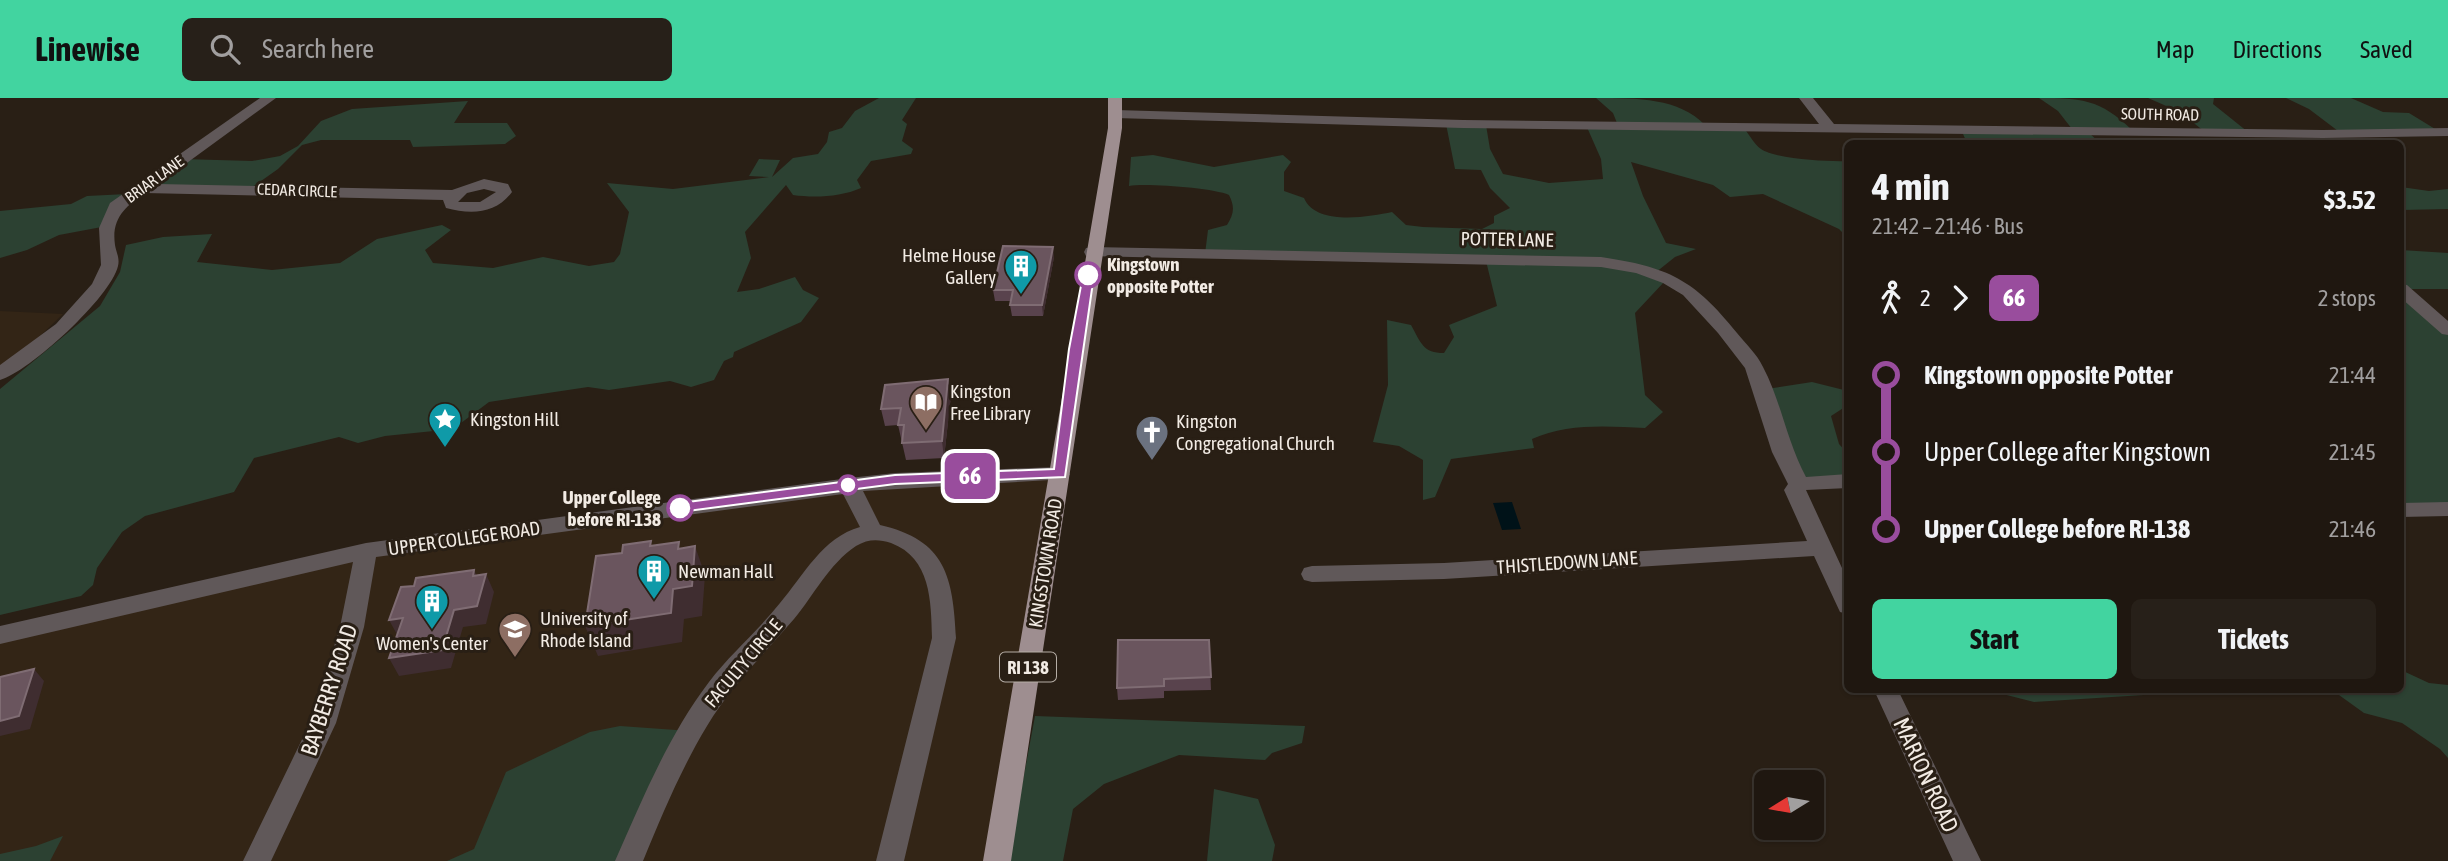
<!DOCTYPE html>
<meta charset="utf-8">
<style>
body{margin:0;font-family:"Asap Condensed",sans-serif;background:#272019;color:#f1f3f6;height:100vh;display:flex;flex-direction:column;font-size:26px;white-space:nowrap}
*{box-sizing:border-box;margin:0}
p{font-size:23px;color:#a19f9f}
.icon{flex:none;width:38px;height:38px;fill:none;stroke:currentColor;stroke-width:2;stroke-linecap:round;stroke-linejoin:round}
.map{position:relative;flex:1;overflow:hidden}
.sheet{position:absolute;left:1844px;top:42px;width:560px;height:553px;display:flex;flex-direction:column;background:#1f1710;border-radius:10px;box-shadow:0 2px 5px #0004,0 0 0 2px #3c3630}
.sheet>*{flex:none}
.badge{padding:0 14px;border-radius:10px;font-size:24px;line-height:46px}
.needle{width:46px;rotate:259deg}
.fabs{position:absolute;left:1754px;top:672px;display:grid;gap:14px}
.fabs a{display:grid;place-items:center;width:70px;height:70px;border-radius:10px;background:#1f1710;box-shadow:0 2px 5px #0004,0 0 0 2px #3c3630;font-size:35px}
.map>.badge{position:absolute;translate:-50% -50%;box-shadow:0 0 0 4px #fff}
.legs{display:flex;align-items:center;gap:10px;height:77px;padding:0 28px;font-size:23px}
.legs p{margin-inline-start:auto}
.headline{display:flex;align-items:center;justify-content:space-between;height:119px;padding:0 28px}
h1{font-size:38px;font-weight:700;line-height:52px}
.primary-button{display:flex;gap:14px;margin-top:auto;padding:14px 28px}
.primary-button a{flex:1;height:80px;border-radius:10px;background:#42d4a0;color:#111;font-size:28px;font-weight:700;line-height:80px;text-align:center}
.primary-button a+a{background:#272019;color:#f1f3f6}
ul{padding:0 28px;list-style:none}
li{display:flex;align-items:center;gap:24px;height:77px;font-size:26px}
li i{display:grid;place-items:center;width:10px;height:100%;margin:0 9px;background:currentColor}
li i::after{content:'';width:18px;height:18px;margin:-9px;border:5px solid;border-radius:50%;background:#1f1710}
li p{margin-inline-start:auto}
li:first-child i{background:linear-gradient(#0000 50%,currentColor 0)}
li:last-child i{background:linear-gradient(currentColor 50%,#0000 0)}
header{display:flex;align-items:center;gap:42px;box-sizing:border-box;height:98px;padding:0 35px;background:#42d4a0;color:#111}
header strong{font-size:33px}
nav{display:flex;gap:38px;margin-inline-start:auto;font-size:24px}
.search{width:490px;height:63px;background:#272019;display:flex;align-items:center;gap:18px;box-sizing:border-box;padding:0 24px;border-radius:10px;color:#a19f9f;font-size:26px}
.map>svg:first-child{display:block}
.built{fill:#332516}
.green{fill:#2c4132}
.water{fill:#001218}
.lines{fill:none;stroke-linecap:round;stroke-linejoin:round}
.minor{fill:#605859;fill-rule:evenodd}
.major{fill:#9e8e90;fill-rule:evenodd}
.wall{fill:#59434d}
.shaded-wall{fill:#3f2d30}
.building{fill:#6a555e;stroke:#7f6c73;stroke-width:2}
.line-1{fill:#994d9d;stroke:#fff;stroke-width:2}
.stop-1-dot{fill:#fff;stroke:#994d9d;stroke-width:3.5}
.labels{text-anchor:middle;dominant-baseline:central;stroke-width:6;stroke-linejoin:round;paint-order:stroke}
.far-street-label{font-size:16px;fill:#f2ebe4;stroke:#291f15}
.shield{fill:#291f15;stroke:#b6aea6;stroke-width:2}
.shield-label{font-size:18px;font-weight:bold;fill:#f2ebe4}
.street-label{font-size:19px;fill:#f2ebe4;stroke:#291f15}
.poi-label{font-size:19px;fill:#f2ebe4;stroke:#291f15;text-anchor:start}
.stop-label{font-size:19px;font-weight:bold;fill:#f2ebe4;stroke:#291f15;text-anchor:start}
.near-street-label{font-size:23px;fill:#f2ebe4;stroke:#291f15}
</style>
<header>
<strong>Linewise</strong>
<div class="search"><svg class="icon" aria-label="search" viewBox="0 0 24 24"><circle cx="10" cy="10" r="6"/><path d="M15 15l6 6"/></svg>Search here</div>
<nav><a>Map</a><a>Directions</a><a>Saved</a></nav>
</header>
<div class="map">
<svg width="2448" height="763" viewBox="0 0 2448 763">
<rect width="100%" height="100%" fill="#291f15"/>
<path class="built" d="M 0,213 L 63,216 L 0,276 Z
M 1060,376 L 997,763 L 0,763 L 0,537 L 282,470 L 786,395 Z"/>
<path class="green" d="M 879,0 L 916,0 L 902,22 L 907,26 L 902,43 L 913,51 L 911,56 L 871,63 L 857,82 L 861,90 C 841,99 814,100 793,97 L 786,87 L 745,134 L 751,160 L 737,194 L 759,191 L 795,179 L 803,192 L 819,200 L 801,224 L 734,254 L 733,259 L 724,263 L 714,282 L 691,289 L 670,283 L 609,292 L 588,289 L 489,304 L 453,331 L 385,338 L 358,345 L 339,339 L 254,360 L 234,394 L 145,418 L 122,434 L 97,470 L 93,487 L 81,498 L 0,517 L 0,291 L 100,208 L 120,174 L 126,147 L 163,139 L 212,136 L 197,164 L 272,172 L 340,165 L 377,141 L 442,127 L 451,132 L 425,152 L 433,165 L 493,170 L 543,159 L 589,168 L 614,164 L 620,156 L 629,114 L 607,85 L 673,91 L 769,79 L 749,78 L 759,61 L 780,62 L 772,79 L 793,60 L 818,56 L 827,44 L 829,34 L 842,30 L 855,13 Z
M 1596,0 C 1638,0 1679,0 1705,27 L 1743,29 C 1749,36 1754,46 1761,51 C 1775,61 1830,64 1848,63 L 1848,140 L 1839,131 L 1763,96 L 1730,99 L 1713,87 L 1631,64 L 1643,98 L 1666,145 L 1696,151 L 1675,159 L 1655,175 L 1665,183 L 1635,215 L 1645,297 L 1663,314 L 1645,330 C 1608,328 1566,325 1532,341 L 1534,350 L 1451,361 L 1435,399 L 1423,402 L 1423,362 L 1399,348 L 1373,344 L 1388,287 L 1387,222 L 1411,227 C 1421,245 1423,255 1444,255 L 1454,239 L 1449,227 L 1497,208 L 1486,163 L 1205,156 L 1208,132 L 1227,127 C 1234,116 1235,109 1229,97 C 1213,90 1146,85 1129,88 L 1131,59 L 1153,57 L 1214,69 L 1283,57 L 1291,64 L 1284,74 L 1284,93 L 1304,100 C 1316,128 1368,119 1392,114 L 1406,127 L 1423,129 L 1482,131 L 1494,125 L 1494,118 L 1510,110 L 1490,90 L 1481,72 L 1455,71 L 1446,26 L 1486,27 L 1490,51 L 1503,76 L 1549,85 L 1603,81 L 1601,61 L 1586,27 L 1617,25 L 1613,15 Z
M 2039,0 C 2081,0 2100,1 2132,32 L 2088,34 L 2100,45 L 1963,45 L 1966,43 L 1961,31 L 2072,31 L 2058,13 Z
M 2148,0 L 2214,0 L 2213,6 L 2248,34 L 2205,34 L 2180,14 Z
M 2286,0 L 2351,0 L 2383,14 L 2409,15 L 2440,34 L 2342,36 L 2309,11 Z
M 468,3 L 454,25 L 507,25 L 516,38 L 505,46 L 413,49 L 410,42 L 321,42 L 302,47 L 278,71 L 251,90 L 143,90 L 182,61 L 252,63 L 280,58 L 298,48 L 321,23 L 352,11 Z
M 2401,89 L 2429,93 L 2448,91 L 2448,111 L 2401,112 Z
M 127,96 L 107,128 L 59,137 L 27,152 L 0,160 L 0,113 L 71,106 L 87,98 Z
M 2401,152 L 2448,155 L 2448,191 L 2402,191 L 2448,234 L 2448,412 L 2401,413 Z
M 1812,284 L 1848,293 L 1848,307 L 1831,318 L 1839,346 L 1848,356 L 1848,385 L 1798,387 L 1760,292 Z
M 2401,572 L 2429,585 L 2448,587 L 2448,660 L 2440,651 L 2402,625 L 2364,615 L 2339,597 L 2239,592 L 2401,592 Z
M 1987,592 L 2222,592 L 2034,604 Z
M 1035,618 L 1305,628 L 1302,645 L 1272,655 L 1265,662 L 1179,657 L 1104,686 L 1073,711 L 1063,763 L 1008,763 Z
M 620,628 L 690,633 L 628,763 L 447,763 L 474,751 L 506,674 L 590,634 Z
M 1214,691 L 1258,701 L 1275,747 L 1272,763 L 1207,763 Z
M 63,738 L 50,763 L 0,763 L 0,756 L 36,748 Z"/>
<path class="water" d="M 1512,404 L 1521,431 L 1502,432 L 1493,405 Z"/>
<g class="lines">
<path class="minor" d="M 260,0 L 276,0 L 158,86 L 452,92 L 484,81 L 508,86 L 512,94 C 496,116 471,117 446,110 L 443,102 L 145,95 C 126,108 111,120 115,147 C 116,154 120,160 118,168 C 111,199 29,274 0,282 L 0,267 L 56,226 L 92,186 L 101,167 L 99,130 L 110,105 ZM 484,91 L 496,94 L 480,104 L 458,104 L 467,95 Z
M 1799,0 L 1813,0 L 1834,26 L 2323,32 L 2448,30 L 2448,38 L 2323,40 L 1463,30 L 1115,20 L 1108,16 L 1115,12 L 1463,22 L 1819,26 Z
M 1092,149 L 1601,159 C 1668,169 1694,181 1737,235 C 1745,245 1757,256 1763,269 C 1781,303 1787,344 1806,379 L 1848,376 L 1848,390 L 1806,392 L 1848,483 L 1848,516 L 1840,514 L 1814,458 L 1444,481 L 1312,484 L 1304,482 L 1301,476 L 1304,470 L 1312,468 L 1444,465 L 1807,443 L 1784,392 L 1788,386 L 1772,354 L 1745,270 L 1718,235 L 1683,197 L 1663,185 L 1636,175 L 1601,169 L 1086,158 L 1084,154 L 1086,150 Z
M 2401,186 L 2407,187 L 2448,223 L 2448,237 L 2442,236 L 2401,200 Z
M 1060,369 L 1070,376 L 1067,381 L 863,393 L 880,427 C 946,442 953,479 956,540 L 904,763 L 876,763 L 932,540 C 931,503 931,460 891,445 C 878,441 868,441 856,448 C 829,466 814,497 794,521 C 764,556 731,588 707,628 C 681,671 662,717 643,763 L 615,763 C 642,702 668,638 709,584 C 730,556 758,533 780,505 C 803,478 823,439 860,429 L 843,396 L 376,459 L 364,529 L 336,625 L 271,763 L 243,763 L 310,625 L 340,529 L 353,464 L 0,546 L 0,528 L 366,445 L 849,380 L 895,375 Z
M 2448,404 L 2448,418 L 2401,419 L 2401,405 Z
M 1874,592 L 1898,592 L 1981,763 L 1953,763 Z"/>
<path class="major" d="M 1108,0 L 1122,0 L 1122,30 L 1011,763 L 983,763 L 1108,30 Z"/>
</g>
<path class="wall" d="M 1054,159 L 1043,218 L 1012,218 L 1010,207 L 1011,203 L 995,203 L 993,192 Z
M 951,297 L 944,360 L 906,362 L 898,327 L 885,328 L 881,311 Z
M 1209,542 L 1211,592 L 1164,593 L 1164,600 L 1118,602 L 1117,590 Z"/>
<path class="shaded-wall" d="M 1053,149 L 1054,159 L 1043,218 L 1042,207 Z
M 948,281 L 951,297 L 944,360 L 942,343 Z
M 695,448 L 705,477 L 702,518 L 684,521 L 682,544 L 598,558 L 585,528 L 673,491 Z
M 474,472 L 482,489 L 486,476 L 494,494 L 486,526 L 463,529 L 451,570 L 399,578 L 389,560 L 473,478 Z
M 403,520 L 399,540 L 389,522 Z
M 34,571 L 44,583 L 30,631 L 0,638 L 0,623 Z"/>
<path class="building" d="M 1003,148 L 1053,149 L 1042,207 L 1010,207 L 1013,192 L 993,192 Z
M 948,281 L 942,343 L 902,345 L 904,327 L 898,327 L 901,310 L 881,311 L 885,287 Z
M 651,443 L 650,448 L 679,444 L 678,451 L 695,448 L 692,488 L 673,491 L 671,515 L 585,528 L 596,458 L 622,455 L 623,447 Z
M 474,472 L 473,478 L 486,476 L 477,508 L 454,512 L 442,552 L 389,560 L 403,520 L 389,522 L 401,489 L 414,488 L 416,480 Z
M 1118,542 L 1209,542 L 1211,579 L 1164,581 L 1164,588 L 1117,590 Z
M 34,571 L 19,618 L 0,623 L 0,579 Z"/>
<path class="line-1" d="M 1088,173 L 1094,177 L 1065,379 L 895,386 L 680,414 L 673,410 L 680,405 L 895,377 L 1054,371 L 1069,251 L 1083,177 Z"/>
<defs>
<symbol id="building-pin" viewBox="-11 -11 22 30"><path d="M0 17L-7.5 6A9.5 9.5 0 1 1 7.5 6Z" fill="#0f9aa8" stroke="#291f15"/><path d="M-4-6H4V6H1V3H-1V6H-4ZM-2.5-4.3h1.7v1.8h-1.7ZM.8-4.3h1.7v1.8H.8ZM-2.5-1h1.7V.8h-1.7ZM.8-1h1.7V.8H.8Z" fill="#fff"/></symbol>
<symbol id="library-pin" viewBox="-11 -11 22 30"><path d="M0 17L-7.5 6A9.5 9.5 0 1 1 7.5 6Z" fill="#8d6e63" stroke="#291f15"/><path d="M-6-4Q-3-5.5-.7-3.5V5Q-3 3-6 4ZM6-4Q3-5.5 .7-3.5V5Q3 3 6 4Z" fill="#fff"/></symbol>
<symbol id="sight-pin" viewBox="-11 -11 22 30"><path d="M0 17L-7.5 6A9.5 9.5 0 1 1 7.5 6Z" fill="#0f9aa8" stroke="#291f15"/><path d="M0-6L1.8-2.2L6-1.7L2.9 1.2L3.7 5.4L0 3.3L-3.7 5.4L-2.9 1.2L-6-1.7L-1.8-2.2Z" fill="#fff"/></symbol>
<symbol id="church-pin" viewBox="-11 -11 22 30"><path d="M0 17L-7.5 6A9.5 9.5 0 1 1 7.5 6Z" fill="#6b7280" stroke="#291f15"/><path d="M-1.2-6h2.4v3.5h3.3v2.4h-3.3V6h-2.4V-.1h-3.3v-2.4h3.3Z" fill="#fff"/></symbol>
<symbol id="university-pin" viewBox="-11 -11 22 30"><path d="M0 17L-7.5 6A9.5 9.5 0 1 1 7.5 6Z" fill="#8d6e63" stroke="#291f15"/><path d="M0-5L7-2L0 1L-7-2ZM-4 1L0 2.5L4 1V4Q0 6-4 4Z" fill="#fff"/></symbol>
</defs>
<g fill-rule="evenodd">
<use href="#building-pin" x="1002" y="149" width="38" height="52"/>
<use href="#library-pin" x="907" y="285" width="38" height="52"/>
<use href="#sight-pin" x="426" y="302" width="38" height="52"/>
<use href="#church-pin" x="1133" y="315" width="38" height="52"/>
<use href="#building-pin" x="635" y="454" width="38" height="52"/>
<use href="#building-pin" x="413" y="484" width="38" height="52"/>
<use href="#university-pin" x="496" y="512" width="38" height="52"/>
</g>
<g class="stop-1-dot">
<circle cx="1088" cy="177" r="12"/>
<circle cx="848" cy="387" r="9"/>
<circle cx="680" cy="410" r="12"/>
</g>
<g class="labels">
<g class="far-street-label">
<text transform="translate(2160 16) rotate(1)">SOUTH ROAD</text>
<text transform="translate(154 81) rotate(-36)">BRIAR LANE</text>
<text transform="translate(297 92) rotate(2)">CEDAR CIRCLE</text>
</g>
<rect class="shield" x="1000" y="554.5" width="56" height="29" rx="5"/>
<g class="shield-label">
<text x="1028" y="569">RI 138</text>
</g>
<g class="street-label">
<text transform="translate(1507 141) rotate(1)">POTTER LANE</text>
<text transform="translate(464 440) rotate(-8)">UPPER COLLEGE ROAD</text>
<text transform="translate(1567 464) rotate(-4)">THISTLEDOWN LANE</text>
<text transform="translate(1045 465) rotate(-81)">KINGSTOWN ROAD</text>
<text transform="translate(743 565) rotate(-50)">FACULTY CIRCLE</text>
</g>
<g class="poi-label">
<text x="996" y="157" text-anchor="end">Helme House<tspan x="996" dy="22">Gallery</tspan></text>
<text x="950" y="293">Kingston<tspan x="950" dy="22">Free Library</tspan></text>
<text x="470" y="321">Kingston Hill</text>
<text x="1176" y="323">Kingston<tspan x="1176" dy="22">Congregational Church</tspan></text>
<text x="678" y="473">Newman Hall</text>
<text x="540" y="520">University of<tspan x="540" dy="22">Rhode Island</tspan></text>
<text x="432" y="545" text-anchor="middle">Women's Center</text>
</g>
<g class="stop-label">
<text x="1107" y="166">Kingstown<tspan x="1107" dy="22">opposite Potter</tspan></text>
<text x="661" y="399" text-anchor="end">Upper College<tspan x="661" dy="22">before RI-138</tspan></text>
</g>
<g class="near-street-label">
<text transform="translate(329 592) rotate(-72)">BAYBERRY ROAD</text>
<text transform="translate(1926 677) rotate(65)">MARION ROAD</text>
</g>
</g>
</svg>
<div class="fabs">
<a><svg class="needle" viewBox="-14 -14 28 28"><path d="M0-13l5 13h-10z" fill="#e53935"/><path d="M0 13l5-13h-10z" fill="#a19f9f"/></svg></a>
</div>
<b class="badge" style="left:970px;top:378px;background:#994d9d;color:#fff">66</b>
<section class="sheet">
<div class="headline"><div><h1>4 min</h1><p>21:42 – 21:46 · Bus</p></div><b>$3.52</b></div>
<div class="legs"><svg class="icon" aria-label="walk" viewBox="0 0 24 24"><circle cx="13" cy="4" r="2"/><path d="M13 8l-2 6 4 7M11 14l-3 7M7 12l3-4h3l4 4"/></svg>2<svg class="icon" aria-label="forward" viewBox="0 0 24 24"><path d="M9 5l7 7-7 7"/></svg><b class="badge" style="background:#994d9d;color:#fff">66</b><p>2 stops</p></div>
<ul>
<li><i style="color:#994d9d"></i><b>Kingstown opposite Potter</b><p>21:44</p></li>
<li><i style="color:#994d9d"></i><span>Upper College after Kingstown</span><p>21:45</p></li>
<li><i style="color:#994d9d"></i><b>Upper College before RI-138</b><p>21:46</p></li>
</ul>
<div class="primary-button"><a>Start</a><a>Tickets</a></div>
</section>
</div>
